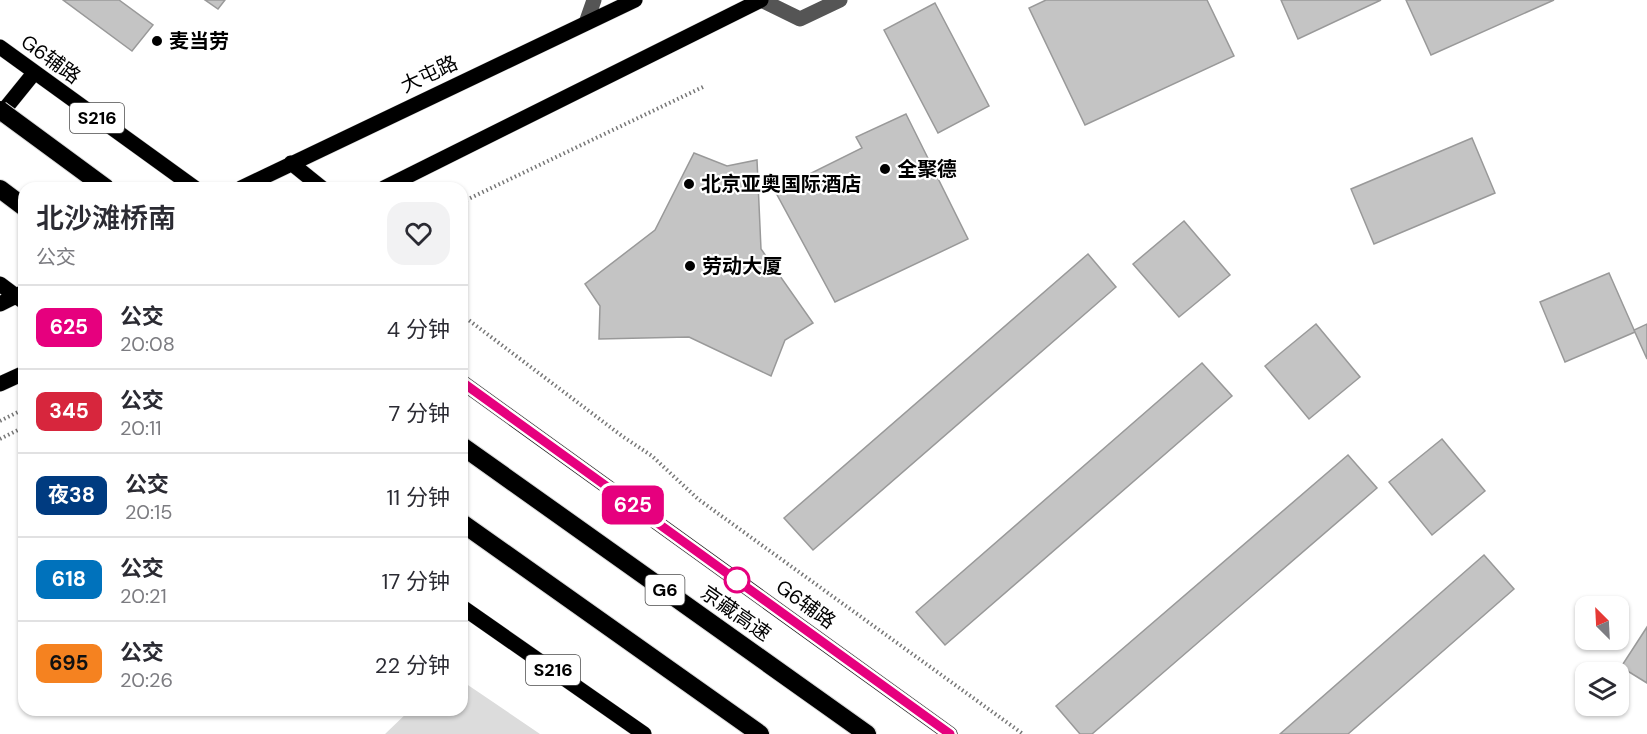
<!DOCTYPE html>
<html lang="zh">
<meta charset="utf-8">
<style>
body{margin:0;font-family:"DM Sans","Noto Sans SC",sans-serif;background:#f2f2f3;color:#2b2b33;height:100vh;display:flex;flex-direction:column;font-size:22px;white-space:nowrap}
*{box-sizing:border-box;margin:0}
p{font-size:20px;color:#7c7c81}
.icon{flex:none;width:33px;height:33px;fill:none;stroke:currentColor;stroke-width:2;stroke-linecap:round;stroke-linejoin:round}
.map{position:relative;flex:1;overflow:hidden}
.details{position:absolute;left:18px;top:182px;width:450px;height:534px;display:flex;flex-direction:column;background:#fff;border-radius:18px;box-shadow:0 2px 4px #0004}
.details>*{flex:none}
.badge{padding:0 12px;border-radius:9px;font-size:21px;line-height:39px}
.needle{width:39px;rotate:336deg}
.controls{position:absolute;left:1575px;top:596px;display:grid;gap:12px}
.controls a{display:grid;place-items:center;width:54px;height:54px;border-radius:12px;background:#fff;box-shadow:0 2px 4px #0004;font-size:30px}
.map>.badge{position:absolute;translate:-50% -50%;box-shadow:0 0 0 3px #fff}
.round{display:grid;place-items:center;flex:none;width:63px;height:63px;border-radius:18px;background:#f2f2f3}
.overview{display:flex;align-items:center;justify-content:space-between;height:102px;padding:0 18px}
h1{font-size:28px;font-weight:600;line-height:45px}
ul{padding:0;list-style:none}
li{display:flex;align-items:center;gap:18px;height:84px;padding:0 18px;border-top:2px solid #e1e1e2}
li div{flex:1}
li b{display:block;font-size:22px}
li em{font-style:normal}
li .badge{min-width:66px;font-weight:700;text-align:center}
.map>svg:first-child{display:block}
.green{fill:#dcdcdc}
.building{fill:#c4c4c4;stroke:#999;stroke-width:1.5}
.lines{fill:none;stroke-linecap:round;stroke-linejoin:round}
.major-casing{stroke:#dbdbdb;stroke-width:16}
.highway-casing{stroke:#dbdbdb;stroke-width:20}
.path{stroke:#777;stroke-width:4;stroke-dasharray:1.5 3;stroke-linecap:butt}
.minor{stroke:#555;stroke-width:15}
.major{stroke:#000;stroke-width:15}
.highway{stroke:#000;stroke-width:18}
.highway-bridge-casing{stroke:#dbdbdb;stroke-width:20;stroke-linecap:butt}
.highway-bridge{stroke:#000;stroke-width:18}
.line-casing{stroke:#fff;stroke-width:14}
.line{stroke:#e6007e;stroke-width:9}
.poi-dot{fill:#000;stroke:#fff;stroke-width:2}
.stop-dot{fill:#fff;stroke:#e6007e;stroke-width:3}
.labels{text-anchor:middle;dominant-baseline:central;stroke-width:4.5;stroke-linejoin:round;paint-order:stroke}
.shield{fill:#fff;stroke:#4c4c4c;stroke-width:1.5}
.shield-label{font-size:18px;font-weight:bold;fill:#000}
.poi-label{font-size:20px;font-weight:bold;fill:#000;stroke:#fff;text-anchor:start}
.street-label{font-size:20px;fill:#000;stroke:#fff}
</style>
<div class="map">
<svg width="1647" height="734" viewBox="0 0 1647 734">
<rect width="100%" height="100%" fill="#fff"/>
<path class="green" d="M 462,681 L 540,734 L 385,734 L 410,710 L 462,710 Z"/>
<path class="building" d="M 63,0 L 119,0 L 153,25 L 132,51 Z
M 205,0 L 225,0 L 218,9 Z
M 1046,0 L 1207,0 L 1234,56 L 1085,125 L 1029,8 Z
M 1281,0 L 1381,0 L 1298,39 Z
M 1406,0 L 1554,0 L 1431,55 Z
M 935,3 L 989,106 L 938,133 L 884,30 Z
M 906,114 L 968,239 L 835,302 L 775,191 L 862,148 L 856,137 Z
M 1472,138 L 1495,193 L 1374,244 L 1351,189 Z
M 694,153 L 727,166 L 757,160 L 761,249 L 813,323 L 785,340 L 771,376 L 689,337 L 599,339 L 600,306 L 585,284 L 655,230 Z
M 1184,221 L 1230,275 L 1179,317 L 1133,264 Z
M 1088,254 L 1116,287 L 813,550 L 784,518 Z
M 1609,273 L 1635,332 L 1565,362 L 1540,302 Z
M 1316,324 L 1360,377 L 1309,419 L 1265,366 Z
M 1647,324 L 1647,359 L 1634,330 Z
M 1202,363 L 1232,396 L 945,645 L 916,612 Z
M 1442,439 L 1485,491 L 1432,535 L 1389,482 Z
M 1348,455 L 1377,488 L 1092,734 L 1080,734 L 1056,706 Z
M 1484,555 L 1514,589 L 1348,734 L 1280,734 Z
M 1647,627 L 1647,683 L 1621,667 Z"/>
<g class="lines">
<defs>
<path id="major" d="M 0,47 L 195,188
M 0,115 L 34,73
M 291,163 L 322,188
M 241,188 L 635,0
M 384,188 L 761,0
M 0,284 L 24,302
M 0,304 L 24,292
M 462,382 L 950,734
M 0,384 L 24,373
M 462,607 L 644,734"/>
<path id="highway" d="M 0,189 L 24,207
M 462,446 L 867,734
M 462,523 L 760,734"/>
</defs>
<use href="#major" class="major-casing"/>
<use href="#highway" class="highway-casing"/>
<path class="path" d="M 462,202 L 705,86
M 462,315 L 622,436 L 652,456 L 698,499 L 1023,734
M 0,421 L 24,409
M 0,439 L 24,427"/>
<path class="minor" d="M 761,0 L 800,19 L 840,0
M 586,23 L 594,0"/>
<use href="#major" class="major"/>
<use href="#highway" class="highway"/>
<defs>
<path id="highway-bridge" d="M 0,110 L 106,188"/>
</defs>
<use href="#highway-bridge" class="highway-bridge-casing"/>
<use href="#highway-bridge" class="highway-bridge"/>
</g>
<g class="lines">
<defs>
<path id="line" d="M 462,382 L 950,734"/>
</defs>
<use href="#line" class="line-casing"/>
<use href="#line" class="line"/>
</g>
<g class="poi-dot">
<circle cx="157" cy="41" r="6"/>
<circle cx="885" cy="169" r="6"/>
<circle cx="689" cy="184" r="6"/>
<circle cx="690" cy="266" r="6"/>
</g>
<circle class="stop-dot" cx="737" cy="580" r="12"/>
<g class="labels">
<g class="shield">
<rect x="70" y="103" width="54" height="30" rx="4.5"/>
<rect x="645.5" y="575" width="39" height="30" rx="4.5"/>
<rect x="526" y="655" width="54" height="30" rx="4.5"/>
</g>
<g class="shield-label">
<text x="97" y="118">S216</text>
<text x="665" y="590">G6</text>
<text x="553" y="670">S216</text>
</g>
<g class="poi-label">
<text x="169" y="41">麦当劳</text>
<text x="897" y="169">全聚德</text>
<text x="701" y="184">北京亚奥国际酒店</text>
<text x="702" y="266">劳动大厦</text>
</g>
<g class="street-label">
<text transform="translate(51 59) rotate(36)">G6辅路</text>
<text transform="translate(429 74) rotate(-25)">大屯路</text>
<text transform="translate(806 604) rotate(36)">G6辅路</text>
<text transform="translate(736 613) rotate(35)">京藏高速</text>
</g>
</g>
</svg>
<div class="controls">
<a><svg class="needle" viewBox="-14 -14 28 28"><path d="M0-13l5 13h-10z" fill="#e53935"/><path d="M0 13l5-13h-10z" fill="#7c7c81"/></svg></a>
<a><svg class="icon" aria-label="layers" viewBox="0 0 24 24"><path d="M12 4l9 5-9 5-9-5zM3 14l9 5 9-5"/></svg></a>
</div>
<b class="badge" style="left:633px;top:505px;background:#e6007e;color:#fff">625</b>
<section class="details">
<div class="overview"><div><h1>北沙滩桥南</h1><p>公交</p></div><a class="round"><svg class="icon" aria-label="heart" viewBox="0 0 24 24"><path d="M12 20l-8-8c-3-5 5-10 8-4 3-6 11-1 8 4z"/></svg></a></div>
<ul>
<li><span class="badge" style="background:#e6007e;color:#fff">625</span><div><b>公交</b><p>20:08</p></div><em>4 分钟</em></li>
<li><span class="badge" style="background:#d7263d;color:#fff">345</span><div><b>公交</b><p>20:11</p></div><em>7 分钟</em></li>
<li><span class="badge" style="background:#003b80;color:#fff">夜38</span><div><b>公交</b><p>20:15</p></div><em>11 分钟</em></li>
<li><span class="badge" style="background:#0072bc;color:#fff">618</span><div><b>公交</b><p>20:21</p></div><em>17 分钟</em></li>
<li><span class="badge" style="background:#f58220;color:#111">695</span><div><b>公交</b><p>20:26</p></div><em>22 分钟</em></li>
</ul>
</section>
</div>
